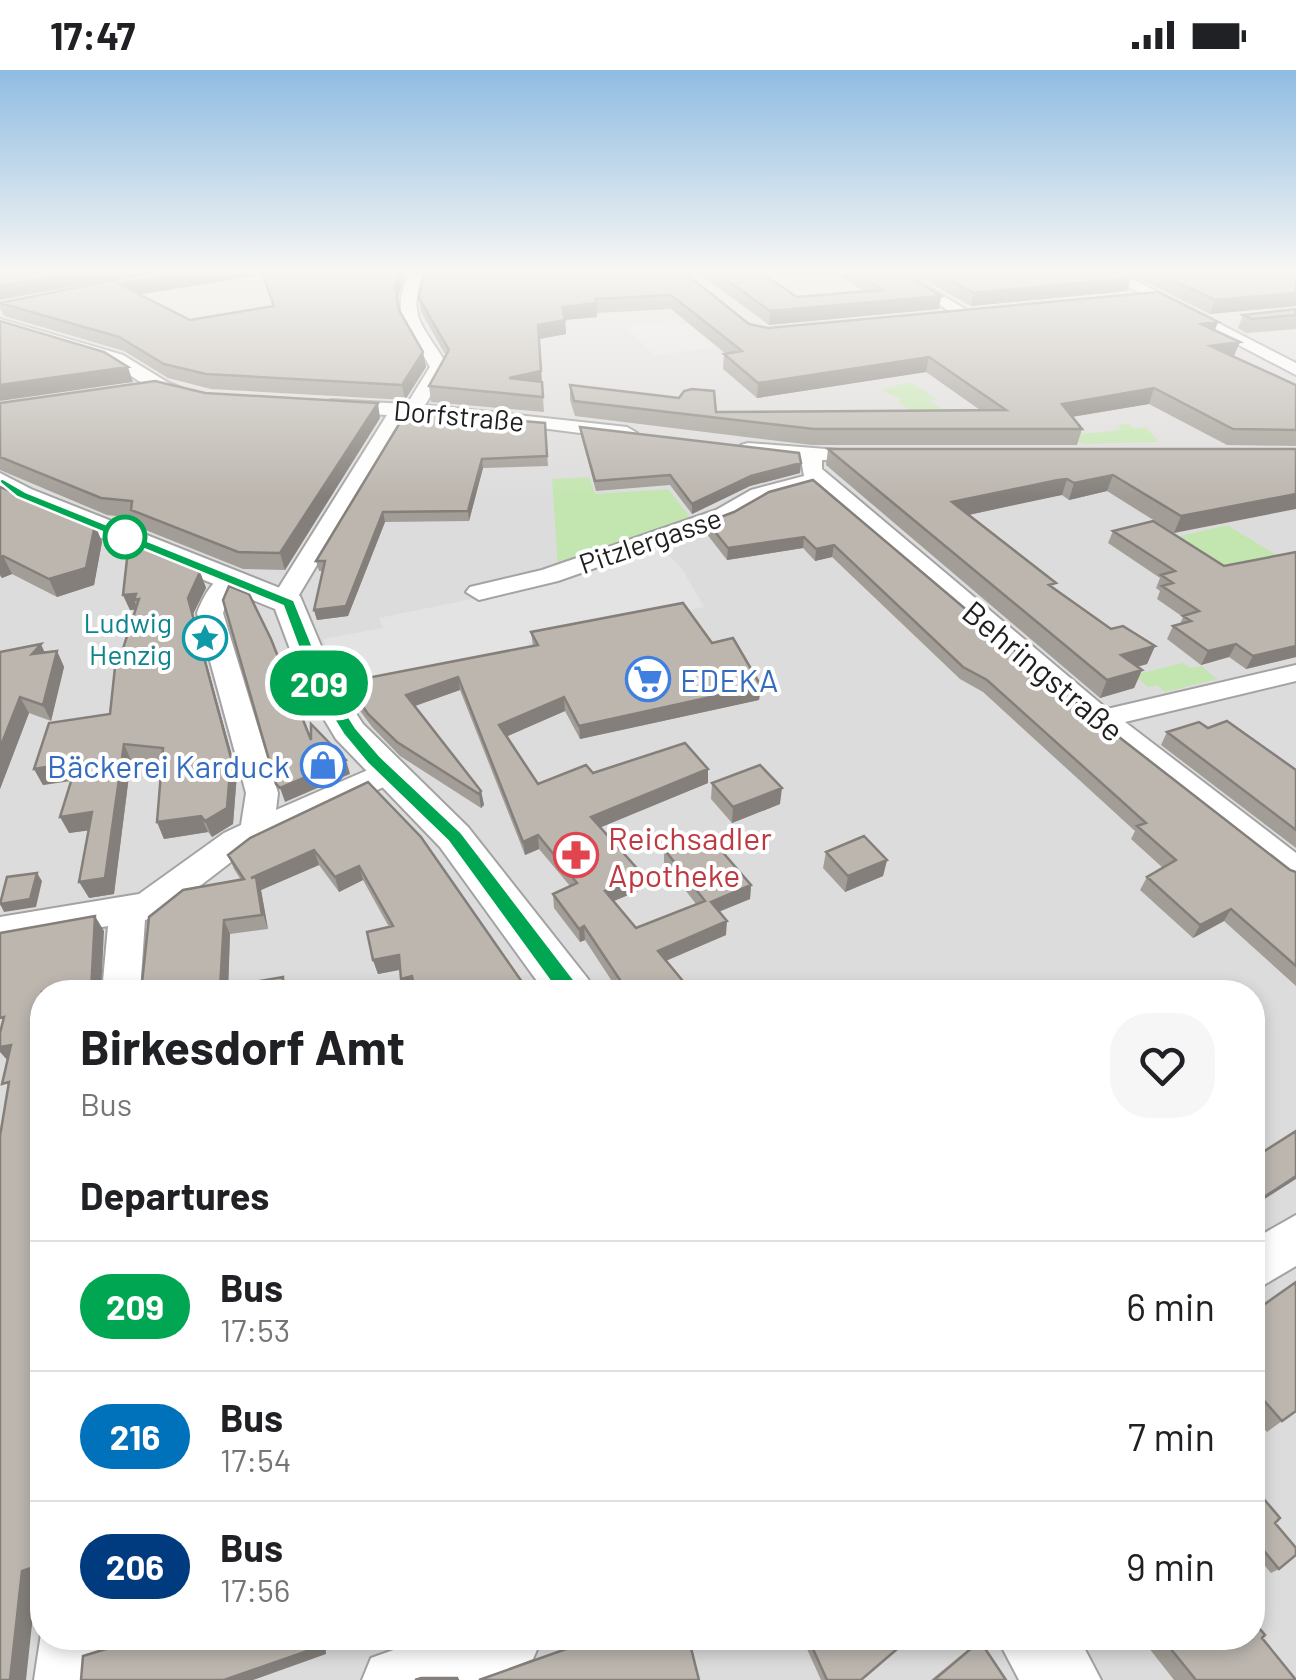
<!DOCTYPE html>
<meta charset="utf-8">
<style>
body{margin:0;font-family:Barlow,sans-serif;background:#f6f6f6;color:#202124;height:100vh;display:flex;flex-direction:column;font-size:38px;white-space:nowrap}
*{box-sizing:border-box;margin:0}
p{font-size:32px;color:#757577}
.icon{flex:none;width:55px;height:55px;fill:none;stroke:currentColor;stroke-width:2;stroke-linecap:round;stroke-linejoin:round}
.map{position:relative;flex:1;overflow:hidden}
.drawer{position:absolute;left:30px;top:910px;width:1235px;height:670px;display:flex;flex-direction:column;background:#fff;border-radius:40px;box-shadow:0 5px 15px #0003}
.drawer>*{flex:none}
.badge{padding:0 20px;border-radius:32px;font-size:35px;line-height:65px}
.map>.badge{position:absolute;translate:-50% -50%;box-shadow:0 0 0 5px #fff}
h2{padding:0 50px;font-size:38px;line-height:90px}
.round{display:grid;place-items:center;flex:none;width:105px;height:105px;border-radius:40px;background:#f6f6f6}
.summary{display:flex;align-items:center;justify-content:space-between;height:170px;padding:0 50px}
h1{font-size:48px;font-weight:700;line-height:75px}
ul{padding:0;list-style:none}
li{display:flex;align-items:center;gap:30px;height:130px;padding:0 50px;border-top:2px solid #e0e0e0}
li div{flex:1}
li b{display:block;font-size:38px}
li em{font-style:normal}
li .badge{min-width:110px;font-weight:700;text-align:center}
.status{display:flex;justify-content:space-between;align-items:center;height:70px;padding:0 50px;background:#fff;direction:ltr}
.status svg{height:28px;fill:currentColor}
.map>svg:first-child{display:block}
.residential{fill:#dddcdc;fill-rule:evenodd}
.grass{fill:#c3e5af}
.parking{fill:#e3e3e3}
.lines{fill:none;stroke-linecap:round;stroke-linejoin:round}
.minor-casing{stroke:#a3a3a3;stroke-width:4}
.tertiary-casing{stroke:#a3a3a3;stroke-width:4}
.minor{fill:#fff;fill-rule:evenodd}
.tertiary{fill:#fff;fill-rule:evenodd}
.wall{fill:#a29d96;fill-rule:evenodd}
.shaded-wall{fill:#847f7a}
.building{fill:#bcb6af;stroke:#847f7a;stroke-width:2.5}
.line{fill:#00a651;stroke:#fff;stroke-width:2.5}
.stop-dot{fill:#fff;stroke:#00a651;stroke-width:5}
.labels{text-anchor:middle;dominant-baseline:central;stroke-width:8;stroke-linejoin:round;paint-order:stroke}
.far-street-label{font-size:28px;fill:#1f1f1f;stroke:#fff}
.far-culture-label{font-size:28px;fill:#0d838f;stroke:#fff;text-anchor:end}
.street-label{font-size:32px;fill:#1f1f1f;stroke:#fff}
.shop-label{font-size:32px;fill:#366cbe;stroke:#fff;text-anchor:start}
.health-label{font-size:32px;fill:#be3a42;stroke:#fff;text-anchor:start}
</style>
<div class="status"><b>17:47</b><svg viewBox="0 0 49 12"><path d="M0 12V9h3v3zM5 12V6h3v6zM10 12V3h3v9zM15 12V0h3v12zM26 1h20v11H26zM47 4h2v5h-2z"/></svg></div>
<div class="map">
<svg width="1296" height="1610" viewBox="0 0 1296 1610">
<rect width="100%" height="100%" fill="#efede6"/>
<path class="residential" d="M 0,203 L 1296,203 L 1296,1610 L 0,1610 ZM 42,922 L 1252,922 L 1252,1568 L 42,1568 Z"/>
<path class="grass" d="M 911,312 L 936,329 L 928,330 L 952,345 L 918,346 L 898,332 L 901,329 L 881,320 Z
M 1129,354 L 1133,358 L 1147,358 L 1159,372 L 1084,374 L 1064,366 C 1080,363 1109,363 1120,359 L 1119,355 Z
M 589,407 L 595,424 L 668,419 L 693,451 L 558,498 L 552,409 Z
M 1227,455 L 1288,492 L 1230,506 L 1173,468 Z
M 1183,593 L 1190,598 L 1201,596 L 1217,609 L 1165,622 L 1157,615 L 1148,617 L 1134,605 Z"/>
<path class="parking" d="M 676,251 L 680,255 L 711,251 L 718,272 L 710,278 L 654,285 L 624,256 Z
M 660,477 L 681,497 L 704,537 L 528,573 L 536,588 L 348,625 L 323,569 L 383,558 L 379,548 L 550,513 Z"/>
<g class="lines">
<defs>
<path id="minor" d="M 410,203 L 425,203 C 403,247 428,260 448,297 L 425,335 L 627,357 L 637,363 L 627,369 L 478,350 L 406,346 L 293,535 L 275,535 L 271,530 L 387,345 L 331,342 L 321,336 L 331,330 L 407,334 L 430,297 C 411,260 387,246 410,203 Z
M 886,203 L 905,203 L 975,245 L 961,248 Z
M 1102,203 L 1121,203 L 1296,293 L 1296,305 Z
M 0,249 L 123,285 L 167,312 L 204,327 L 194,333 L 153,320 L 111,293 L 0,259 Z
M 748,373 L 878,383 L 882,387 L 878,391 L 822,390 L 822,399 L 1107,639 L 1296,595 L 1296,611 L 1125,652 L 1296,783 L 1296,813 L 1284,810 L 1090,655 L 813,417 L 767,430 L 732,450 L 558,511 L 479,530 L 466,522 L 470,517 L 542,500 L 716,440 L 751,420 L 804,406 L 801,389 L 741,383 L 738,379 L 741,375 Z
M 234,501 L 247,509 L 228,529 L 223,543 L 278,723 L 276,740 L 377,696 L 388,693 L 399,696 L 404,703 L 399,710 L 248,779 L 162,845 L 145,850 L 140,922 L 102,922 L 108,856 L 0,875 L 0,847 L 139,824 L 224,763 L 241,755 L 246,723 L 197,543 C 204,525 214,506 234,501 Z
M 1296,1145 L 1296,1196 L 1252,1222 L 1252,1170 Z
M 42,1557 L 42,1568 L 98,1568 L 96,1610 L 34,1610 Z
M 427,1568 L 542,1568 L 533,1589 L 479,1610 L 362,1610 L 371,1588 Z"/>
<path id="tertiary" d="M 0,403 L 31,419 L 300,526 L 337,614 L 363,654 L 468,757 L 588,909 L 594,922 L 545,922 L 440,777 L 336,669 L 303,614 L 275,539 L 11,431 L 0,423 Z
M 997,1568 L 1079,1568 L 1101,1610 L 1019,1610 Z"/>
</defs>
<use href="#minor" class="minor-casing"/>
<use href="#tertiary" class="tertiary-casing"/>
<use href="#minor" class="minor"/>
<use href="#tertiary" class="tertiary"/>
</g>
<path class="wall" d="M 148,203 L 406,203 L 397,230 L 399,240 L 423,282 L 426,297 L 405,330 L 211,319 L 168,308 L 124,281 L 4,246 L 0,238 L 0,232 ZM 262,205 L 273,236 L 190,250 L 140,224 Z
M 685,203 L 749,254 L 768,258 L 1218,252 L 1215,260 L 1234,286 L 1233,286 L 1296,315 L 1296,376 L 1227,375 L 1149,334 L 1072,347 L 1082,359 L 1077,375 L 812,375 L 575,346 L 570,330 L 570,315 L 716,342 L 980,340 L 926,302 L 757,328 L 723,299 L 724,284 L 726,284 L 671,239 L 597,243 L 597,247 L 565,250 L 566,264 L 539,269 L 544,342 L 431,332 L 429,316 L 446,286 L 421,242 L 419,228 Z
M 698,203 L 762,203 L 797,227 L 863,221 L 837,203 L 903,203 L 941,226 L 939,239 L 769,255 Z
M 912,203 L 1122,203 L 1131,208 L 1127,221 L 971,236 Z
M 1128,203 L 1296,203 L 1296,236 L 1210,244 Z
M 1243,245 L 1296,245 L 1296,259 L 1246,263 L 1238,258 Z
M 205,323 L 380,348 L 285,500 L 243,499 L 138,457 L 134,448 L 107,445 L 0,400 L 0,333 Z
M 407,341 L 545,353 L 548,396 L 483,398 L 469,451 L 385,452 L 348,546 L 317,550 L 314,540 L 322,501 L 319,501 L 316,491 Z
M 580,357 L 801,393 L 800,403 L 750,416 L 692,444 L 670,415 L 596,421 L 581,366 Z
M 828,379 L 1296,379 L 1174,463 L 1107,421 L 1069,430 L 1062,425 L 1053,426 L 969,445 L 1054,519 L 1111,559 L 1155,576 L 1147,594 L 1137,597 L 1142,600 L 1134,618 L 1100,628 L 826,395 Z
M 0,417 L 95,455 L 102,472 L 94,515 L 57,527 L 12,504 L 2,508 L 0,506 Z
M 769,422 L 1092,646 L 1290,800 L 1296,802 L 1296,916 L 1224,851 L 1193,868 L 1140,820 L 1147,807 L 1163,798 L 1131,769 L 1135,761 L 983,622 L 960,609 L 832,487 L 815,491 L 803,478 L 727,490 L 706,463 L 707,452 L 734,442 Z
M 1113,461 L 1224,496 L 1296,587 L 1246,599 L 1229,587 L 1201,595 L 1167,569 L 1173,556 L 1180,554 L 1183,547 L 1157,529 L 1160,521 L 1156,518 L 1160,508 L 1108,473 Z
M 200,502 L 206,518 L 193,544 L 237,704 L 233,754 L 212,767 L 208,762 L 164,769 L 157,752 L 162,693 L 131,690 L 114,824 L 89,828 L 88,760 L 69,763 L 72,711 L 43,715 L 34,699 L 110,644 L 120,588 L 135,540 L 130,540 L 123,525 Z
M 531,562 L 712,573 L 761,616 L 759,630 L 580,669 L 565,641 L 507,666 L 538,714 L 593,703 L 708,699 L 708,713 L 600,757 L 643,805 L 643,819 L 614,831 L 636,858 L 696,834 L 664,793 L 664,779 L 751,815 L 750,829 L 719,842 L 726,865 L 666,891 L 692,922 L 619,922 L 585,870 L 580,872 L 554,838 L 553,824 L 570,816 L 539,779 L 525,785 L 460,620 L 415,636 L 481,721 L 484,735 L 481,738 L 400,686 L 372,657 L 349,626 L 346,612 L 533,576 Z
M 57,581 L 64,597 L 51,651 L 29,643 L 0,719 L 0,582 Z
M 1208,658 L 1296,700 L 1296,778 L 1161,675 L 1167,662 Z
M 368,712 L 414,921 L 405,922 L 400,900 L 378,904 L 373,890 L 389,857 L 363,810 L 339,822 L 319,795 L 261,820 L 268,859 L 230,864 L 228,917 L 283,907 L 289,922 L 141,922 L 241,810 L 234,799 L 228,785 Z
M 712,713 L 780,734 L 732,753 L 711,729 Z
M 826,782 L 887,790 L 883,806 L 845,822 L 823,798 Z
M 1252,1243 L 1282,1351 L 1267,1362 L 1252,1345 Z
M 1252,1415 L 1275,1453 L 1279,1499 L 1271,1503 L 1252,1481 Z
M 802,1568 L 910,1568 L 861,1610 L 821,1610 Z
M 1141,1568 L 1262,1568 L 1296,1610 L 1174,1610 Z
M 980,1571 L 1006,1610 L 931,1610 L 970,1578 Z"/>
<path class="shaded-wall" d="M 71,203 L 146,203 L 0,230 L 0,216 Z
M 188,203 L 261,203 L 262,205 L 124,227 L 119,214 Z
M 400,203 L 406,203 L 397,230 L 395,216 Z
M 1131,208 L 1127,221 L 971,236 L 974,223 Z
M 1296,223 L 1296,236 L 1210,244 L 1215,230 Z
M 941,226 L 939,239 L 769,255 L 770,241 Z
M 597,233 L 597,247 L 563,250 L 562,237 Z
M 565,250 L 566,264 L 539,269 L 538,255 Z
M 1218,252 L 1212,266 L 1201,254 Z
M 1240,272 L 1234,286 L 1205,291 L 1210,276 Z
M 423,282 L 426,297 L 405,330 L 402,315 Z
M 929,287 L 926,302 L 757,328 L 758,313 Z
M 128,297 L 133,312 L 0,331 L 0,315 Z
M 541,301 L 542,316 L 509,308 Z
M 1154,318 L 1149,334 L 1058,349 L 1062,334 Z
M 378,333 L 380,348 L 285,500 L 280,483 Z
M 482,389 L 483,398 L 469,451 L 468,441 Z
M 801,393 L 800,403 L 750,416 L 692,444 L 692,434 L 751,406 Z
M 1113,405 L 1107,421 L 1069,430 L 1074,413 Z
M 1067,409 L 1062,425 L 949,449 L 952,432 Z
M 1296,424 L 1296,439 L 1174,463 L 1181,446 Z
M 383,442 L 385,452 L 348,546 L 317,550 L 314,540 Z
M 95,455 L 102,472 L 94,515 L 57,527 L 49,509 Z
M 804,467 L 803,478 L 727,490 L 728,478 Z
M 834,475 L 832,487 L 815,491 L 816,479 Z
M 3,486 L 12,504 L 2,508 L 0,504 L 0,488 Z
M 200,502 L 206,518 L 193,544 L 237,704 L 233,754 L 212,767 L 205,751 L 188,528 Z
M 136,524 L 134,530 L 138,540 L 130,540 L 123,525 Z
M 41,574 L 48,590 L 32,584 Z
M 1236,574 L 1229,587 L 1201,595 L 1208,581 Z
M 1155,576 L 1147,594 L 1114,603 L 1121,585 Z
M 1296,576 L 1296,587 L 1246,599 L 1253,586 Z
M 57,581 L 64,597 L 51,651 L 43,635 Z
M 1142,600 L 1134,618 L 1100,628 L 1107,610 Z
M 458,607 L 460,620 L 409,638 L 406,625 Z
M 761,616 L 759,630 L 580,669 L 579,656 Z
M 20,627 L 29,643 L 0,719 L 0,678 Z
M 564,627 L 565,641 L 501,669 L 499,655 Z
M 124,674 L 131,690 L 114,824 L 89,828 L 79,812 Z
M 346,690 L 350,704 L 285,732 L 280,718 Z
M 77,692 L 86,708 L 43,715 L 34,699 Z
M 708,699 L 708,713 L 592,761 L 591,747 Z
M 782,718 L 780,734 L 732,753 L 733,737 Z
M 481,721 L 484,735 L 481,738 L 479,724 Z
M 92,742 L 100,759 L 69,763 L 60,747 Z
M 201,746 L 208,762 L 164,769 L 157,752 Z
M 538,765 L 539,779 L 525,785 L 523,772 Z
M 314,780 L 319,795 L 261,820 L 268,859 L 251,808 Z
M 887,790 L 883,806 L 845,822 L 848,806 Z
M 359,796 L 363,810 L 339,822 L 335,807 Z
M 37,803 L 42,811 L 36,837 L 4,842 L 0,834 Z
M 643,805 L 643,819 L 606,834 L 605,821 Z
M 751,815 L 750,829 L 710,845 L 711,832 Z
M 1231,839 L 1224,851 L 1193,868 L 1200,855 Z
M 95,846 L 104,861 L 101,922 L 91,922 Z
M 224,850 L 230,864 L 228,922 L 220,918 Z
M 727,851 L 726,865 L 658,894 L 658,881 Z
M 584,856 L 585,870 L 580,872 L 579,859 Z
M 399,885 L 403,899 L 378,904 L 373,890 Z
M 412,906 L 416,921 L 405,922 L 401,909 Z
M 283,907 L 289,921 L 289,922 L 283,922 Z
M 11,975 L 8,991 L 0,982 L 0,977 Z
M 1296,1106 L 1296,1109 L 1252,1137 L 1252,1135 Z
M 42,1415 L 42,1506 L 37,1508 L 26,1610 L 10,1610 L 22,1501 Z
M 315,1568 L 325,1568 L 326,1584 L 253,1610 L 224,1610 Z
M 709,1568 L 727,1568 L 689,1581 L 690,1574 Z"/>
<path class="building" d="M 0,203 L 71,203 L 0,216 Z
M 148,203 L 188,203 L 119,214 L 190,250 L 274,236 L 262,203 L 400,203 L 395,216 L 399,240 L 423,282 L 402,315 L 206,304 L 164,294 L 119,267 L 0,233 Z
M 424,203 L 685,203 L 749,254 L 768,258 L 1158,222 L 1218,252 L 1201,254 L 1240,272 L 1210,276 L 1296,315 L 1296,360 L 1233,359 L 1154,318 L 1062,334 L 1082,359 L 814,359 L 574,331 L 570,315 L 679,328 L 684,321 L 692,319 L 714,321 L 716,342 L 1006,340 L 929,287 L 758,313 L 724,284 L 742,281 L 671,225 L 595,229 L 597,233 L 562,237 L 565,250 L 538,255 L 541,301 L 509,308 L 542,312 L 543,327 L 429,316 L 449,280 L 419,228 Z
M 717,203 L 762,203 L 797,227 L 882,220 L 857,203 L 903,203 L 941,226 L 770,241 Z
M 938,203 L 1122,203 L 1131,208 L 974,223 Z
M 1158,203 L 1296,203 L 1296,223 L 1215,230 Z
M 1296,239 L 1296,245 L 1252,249 L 1243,245 Z
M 0,251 L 104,282 L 128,297 L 0,315 Z
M 155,311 L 205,323 L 378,333 L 280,483 L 238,482 L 131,440 L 132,431 L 101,428 L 0,387 L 0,333 Z
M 407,341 L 545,353 L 547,386 L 482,389 L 468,441 L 383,442 L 346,536 L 314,540 L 325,491 L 316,491 Z
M 580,357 L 799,383 L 801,393 L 751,406 L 692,434 L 670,405 L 595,411 Z
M 828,379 L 1296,379 L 1296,424 L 1181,446 L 1113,405 L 1074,413 L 1067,409 L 1058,410 L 952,432 L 1056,513 L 1049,515 L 1111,559 L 1123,556 L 1155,576 L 1121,585 L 1142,600 L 1107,610 Z
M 813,410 L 1092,646 L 1290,800 L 1296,802 L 1296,896 L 1231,839 L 1200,855 L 1147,807 L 1176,790 L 1137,756 L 1146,753 L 987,610 L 963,597 L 834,475 L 816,479 L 804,467 L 728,478 L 707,452 L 734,442 L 769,422 Z
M 0,417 L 95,455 L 86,498 L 49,509 L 3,486 L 0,488 Z
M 1153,451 L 1224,496 L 1296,482 L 1296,576 L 1253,586 L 1236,574 L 1208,581 L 1173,556 L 1191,551 L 1183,546 L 1199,541 L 1162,516 L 1173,513 L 1161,505 L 1175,501 L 1113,461 Z
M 129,471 L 200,502 L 188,528 L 231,688 L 227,738 L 205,751 L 201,746 L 157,752 L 163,678 L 124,674 L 105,808 L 79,812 L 92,742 L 60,747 L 77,692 L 34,699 L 49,653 L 110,644 L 116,588 L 120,588 L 139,529 L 134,530 L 136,524 L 123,525 Z
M 229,516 L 249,524 L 271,569 L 311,670 L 311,654 L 346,690 L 280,718 L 276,714 L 223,530 Z
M 683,533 L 712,573 L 733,568 L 761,616 L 579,656 L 564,627 L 499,655 L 538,714 L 586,695 L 593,703 L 685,673 L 708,699 L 591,747 L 643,805 L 605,821 L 636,858 L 705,831 L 664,779 L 706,763 L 751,815 L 711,832 L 727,851 L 658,881 L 692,922 L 628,922 L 584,856 L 579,859 L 553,824 L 577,813 L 538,765 L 523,772 L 458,607 L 406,625 L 481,721 L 479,724 L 397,672 L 368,644 L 346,612 L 538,575 L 531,562 Z
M 41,574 L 32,584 L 57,581 L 43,635 L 20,627 L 0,678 L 0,582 Z
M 1227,651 L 1296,700 L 1296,760 L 1167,662 L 1199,652 L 1208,658 Z
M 760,695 L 782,718 L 733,737 L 712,713 Z
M 368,712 L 421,767 L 529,922 L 415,922 L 412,906 L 401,909 L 399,885 L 373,890 L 367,862 L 393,856 L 359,796 L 335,807 L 314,780 L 251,808 L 256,807 L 262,845 L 224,850 L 220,918 L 283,907 L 283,922 L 141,922 L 149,847 L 183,820 L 244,809 L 228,785 L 250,768 Z
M 864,766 L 887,790 L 848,806 L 826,782 Z
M 37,803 L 30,829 L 0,834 L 7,807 Z
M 95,846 L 91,922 L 42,922 L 42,1415 L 34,1497 L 22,1501 L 10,1610 L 0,1610 L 0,1066 L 9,1012 L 2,1014 L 11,975 L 0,977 L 0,963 L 4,947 L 0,948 L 0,863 Z
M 1296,1061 L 1296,1106 L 1252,1135 L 1252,1089 Z
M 1296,1212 L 1296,1341 L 1282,1351 L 1252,1317 L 1252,1243 Z
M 1252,1415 L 1280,1448 L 1275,1453 L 1296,1478 L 1296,1485 L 1279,1499 L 1255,1470 L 1252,1472 Z
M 1252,1550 L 1265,1565 L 1262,1568 L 1296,1610 L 1196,1610 L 1162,1568 L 1252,1568 Z
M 106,1568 L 315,1568 L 316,1578 L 224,1610 L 81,1610 L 83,1586 L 106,1579 Z
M 597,1568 L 709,1568 L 690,1574 L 699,1610 L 479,1610 Z
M 808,1568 L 910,1568 L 861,1610 L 827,1610 Z
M 980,1571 L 1006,1610 L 934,1610 Z
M 421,1608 L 457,1608 L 458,1610 L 415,1610 Z"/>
<linearGradient id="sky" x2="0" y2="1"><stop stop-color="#8fbce2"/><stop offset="0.47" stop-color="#f8f7f4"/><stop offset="1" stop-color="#f8f7f4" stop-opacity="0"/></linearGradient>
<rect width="1296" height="428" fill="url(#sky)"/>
<path class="line" d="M 0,407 L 26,422 L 294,530 L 328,614 L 356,658 L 380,686 L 461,762 L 579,916 L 582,922 L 579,929 L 563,929 L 448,771 L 368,694 L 343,664 L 312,614 L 283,536 L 17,427 L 0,413 Z"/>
<defs>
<symbol id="sight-ring" viewBox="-11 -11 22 22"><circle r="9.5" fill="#fff" stroke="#0f9aa8" stroke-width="1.5"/><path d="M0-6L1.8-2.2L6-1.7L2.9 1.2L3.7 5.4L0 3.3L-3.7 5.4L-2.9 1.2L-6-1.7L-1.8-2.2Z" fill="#0f9aa8"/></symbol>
<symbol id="supermarket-ring" viewBox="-11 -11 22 22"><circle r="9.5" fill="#fff" stroke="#3f7fe0" stroke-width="1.5"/><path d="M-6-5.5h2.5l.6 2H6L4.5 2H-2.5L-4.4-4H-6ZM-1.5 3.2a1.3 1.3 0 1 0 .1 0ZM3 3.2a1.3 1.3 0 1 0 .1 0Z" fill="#3f7fe0"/></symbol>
<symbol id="shop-ring" viewBox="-11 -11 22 22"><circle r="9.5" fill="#fff" stroke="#3f7fe0" stroke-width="1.5"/><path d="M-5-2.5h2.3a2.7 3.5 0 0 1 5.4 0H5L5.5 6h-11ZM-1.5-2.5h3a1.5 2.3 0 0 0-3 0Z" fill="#3f7fe0"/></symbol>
<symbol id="pharmacy-ring" viewBox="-11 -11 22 22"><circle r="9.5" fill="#fff" stroke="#e0444e" stroke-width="1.5"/><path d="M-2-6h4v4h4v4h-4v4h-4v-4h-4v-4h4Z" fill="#e0444e"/></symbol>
</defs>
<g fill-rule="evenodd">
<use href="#sight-ring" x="180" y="543" width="50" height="50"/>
<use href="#supermarket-ring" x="623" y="584" width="50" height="50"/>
<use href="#shop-ring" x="298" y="670" width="50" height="50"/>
<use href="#pharmacy-ring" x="551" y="760" width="50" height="50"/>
</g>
<circle class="stop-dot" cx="125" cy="467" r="20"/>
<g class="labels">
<g class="far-street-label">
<text transform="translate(459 345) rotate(5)">Dorfstraße</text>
<text transform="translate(650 470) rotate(-19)">Pitzlergasse</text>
</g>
<g class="far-culture-label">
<text x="172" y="552">Ludwig<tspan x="172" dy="32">Henzig</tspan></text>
</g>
<g class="street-label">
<text transform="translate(1044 600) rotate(40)">Behringstraße</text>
</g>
<g class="shop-label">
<text x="680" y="609">EDEKA</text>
<text x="290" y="695" text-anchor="end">Bäckerei Karduck</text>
</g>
<g class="health-label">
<text x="608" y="767">Reichsadler<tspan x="608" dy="37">Apotheke</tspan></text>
</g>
</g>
</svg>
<b class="badge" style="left:319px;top:613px;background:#00a651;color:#fff">209</b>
<section class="drawer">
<div class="summary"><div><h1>Birkesdorf Amt</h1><p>Bus</p></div><a class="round"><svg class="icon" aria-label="heart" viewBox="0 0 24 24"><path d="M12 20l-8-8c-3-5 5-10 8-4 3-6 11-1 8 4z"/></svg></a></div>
<h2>Departures</h2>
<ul>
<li><span class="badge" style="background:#00a651;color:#fff">209</span><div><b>Bus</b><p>17:53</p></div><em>6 min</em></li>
<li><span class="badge" style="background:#0072bc;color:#fff">216</span><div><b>Bus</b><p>17:54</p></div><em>7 min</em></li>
<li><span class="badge" style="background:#003b80;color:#fff">206</span><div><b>Bus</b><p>17:56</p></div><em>9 min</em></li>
</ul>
</section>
</div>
